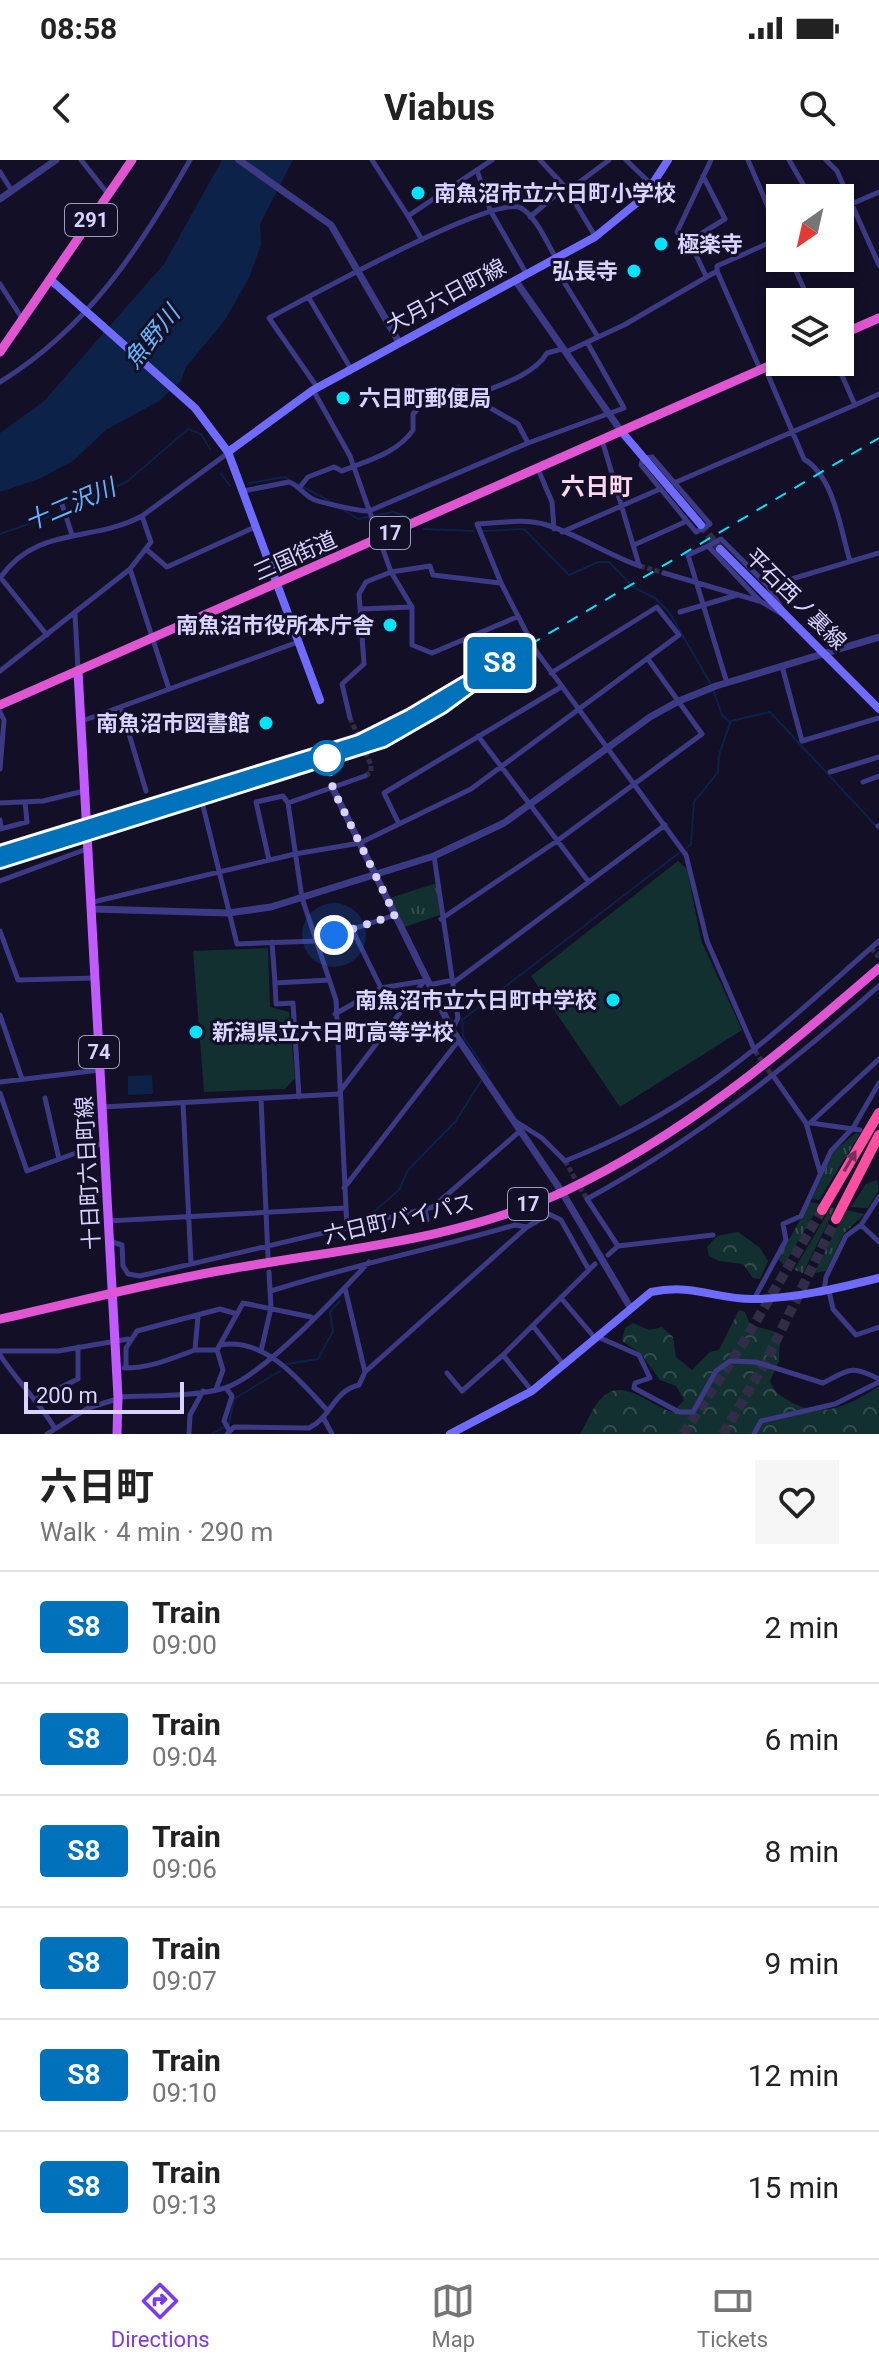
<!DOCTYPE html>
<meta charset="utf-8">
<style>
body{margin:0;font-family:Roboto,"Noto Sans JP",sans-serif;background:#f6f6f6;color:#222;height:100vh;display:flex;flex-direction:column;font-size:30px;white-space:nowrap}
*{box-sizing:border-box;margin:0}
p{font-size:26px;color:#767676}
.icon{flex:none;width:44px;height:44px;fill:none;stroke:currentColor;stroke-width:2;stroke-linecap:round;stroke-linejoin:round}
.map{position:relative;height:1274px;overflow:hidden}
.sheet{display:flex;flex-direction:column;background:#fff;flex:1}
.sheet>*{flex:none}
.badge{padding:0 16px;border-radius:6px;font-size:28px;line-height:52px}
.needle{width:52px;rotate:214deg}
.buttons{position:absolute;left:766px;top:24px;display:grid;gap:16px}
.buttons a{display:grid;place-items:center;width:88px;height:88px;border-radius:0px;background:#fff;box-shadow:0 4px 12px #0003;font-size:40px}
.scale{position:absolute;left:24px;bottom:20px;width:160px;box-sizing:border-box;padding-left:8px;border:4px solid #d9d4ff;border-top:0;font-size:22px;line-height:28px;white-space:nowrap;color:#d9d4ff;-webkit-text-stroke:6px #130f26;paint-order:stroke}
.you{position:absolute;width:40px;height:40px;margin:-20px;border:6px solid #fff;border-radius:50%;background:#1a73e8;box-shadow:0 0 0 12px #1a73e833}
.map>.badge{position:absolute;translate:-50% -50%;box-shadow:0 0 0 4px #fff}
.round{display:grid;place-items:center;flex:none;width:84px;height:84px;border-radius:0px;background:#f6f6f6}
.summary{display:flex;align-items:center;justify-content:space-between;height:136px;padding:0 40px}
h1{font-size:38px;font-weight:700;line-height:60px}
ul{padding:0;list-style:none}
li{display:flex;align-items:center;gap:24px;height:112px;padding:0 40px;border-top:2px solid #e0e0e0}
li div{flex:1}
li b{display:block;font-size:30px}
li em{font-style:normal}
li .badge{min-width:88px;font-weight:700;text-align:center}
.status{display:flex;justify-content:space-between;align-items:center;height:56px;padding:0 40px;background:#fff;direction:ltr}
.status svg{height:22px;fill:currentColor}
header{display:flex;justify-content:space-between;align-items:center;height:104px;padding:0 40px;background:#fff;font-size:36px;font-weight:700}
.dock{display:flex;justify-content:space-around;align-items:center;height:112px;border-top:2px solid #e0e0e0;background:#fff;font-size:22px;color:#767676}
.dock a{display:grid;justify-items:center;gap:4px}
.dock .on{color:#7c3aed}
.map>svg:first-child{display:block}
.grass{fill:url(#grass-tufts)}
.forest{fill:url(#forest-crowns)}
.garden{fill:#12302f}
.water{fill:#0c2248}
.lines{fill:none;stroke-linecap:round;stroke-linejoin:round}
.stream{stroke:#0c2248;stroke-width:2}
.minor-tunnel{stroke:#312d47;stroke-width:5;stroke-dasharray:5 2.5;stroke-linecap:butt}
.secondary-tunnel{stroke:#312d47;stroke-width:8;stroke-dasharray:8 4;stroke-linecap:butt}
.motorway-tunnel{stroke:#312d47;stroke-width:10;stroke-dasharray:10 5;stroke-linecap:butt}
.minor{stroke:#3d3a85;stroke-width:5}
.tertiary{stroke:#3d3a85;stroke-width:7}
.secondary{stroke:#6f6bff;stroke-width:8}
.primary{stroke:#c25bff;stroke-width:9}
.trunk{stroke:#e055d1;stroke-width:9}
.motorway{stroke:#ff4fa3;stroke-width:10}
.rail{stroke:#00e5ff;stroke-width:2;stroke-dasharray:12 10;stroke-linecap:butt}
.oneway{fill:#7d2c5e}
.line-casing{stroke:#fff;stroke-width:18}
.line{stroke:#0072bc;stroke-width:12}
.walk{stroke:#d9d4ff;stroke-width:8;stroke-dasharray:0 14.4}
.poi-dot{fill:#00e5ff;stroke:#130f26;stroke-width:3}
.stop-dot{fill:#fff;stroke:#0072bc;stroke-width:4}
.labels{text-anchor:middle;dominant-baseline:central;stroke-width:6;stroke-linejoin:round;paint-order:stroke}
.shield{fill:#130f26;stroke:#9e99be;stroke-width:2}
.shield-label{font-size:20px;font-weight:bold;fill:#d9d4ff}
.poi-label{font-size:22px;font-weight:bold;fill:#d9d4ff;stroke:#130f26;text-anchor:start}
.street-label{font-size:22px;fill:#d9d4ff;stroke:#130f26}
.water-label{font-size:24px;font-style:italic;fill:#62b6ff;stroke:#130f26}
.neighbourhood-label{font-size:24px;font-weight:bold;fill:#ffd6f0;stroke:#130f26}
</style>
<div class="status"><b>08:58</b><svg viewBox="0 0 49 12"><path d="M0 12V9h3v3zM5 12V6h3v6zM10 12V3h3v9zM15 12V0h3v12zM26 1h20v11H26zM47 4h2v5h-2z"/></svg></div>
<header><svg class="icon" aria-label="back" viewBox="0 0 24 24"><path d="M15 5l-7 7 7 7"/></svg>Viabus<svg class="icon" aria-label="search" viewBox="0 0 24 24"><circle cx="10" cy="10" r="6"/><path d="M15 15l6 6"/></svg></header>
<div class="map">
<svg width="879" height="1274" viewBox="0 0 879 1274">
<defs>
<pattern id="grass-tufts" width="24" height="20" patternUnits="userSpaceOnUse" patternTransform="scale(2)"><rect width="24" height="20" fill="#12302f"/><path d="M3 7l-1-3M5 7V3M7 7l1-3M15 17l-1-3M17 17v-4M19 17l1-3" fill="none" stroke="#344d4e"/></pattern>
<pattern id="forest-crowns" width="20" height="18" patternUnits="userSpaceOnUse" patternTransform="scale(2)"><rect width="20" height="18" fill="#12302f"/><path d="M2 6a3 3 0 1 1 6 0M12 15a3 3 0 1 1 6 0" fill="none" stroke="#344d4e"/></pattern>
</defs>
<rect width="100%" height="100%" fill="#130f26"/>
<path class="grass" d="M 437,723 L 440,755 L 401,768 L 387,739 Z
M 856,973 L 860,974 L 819,1040 L 812,1039 L 833,992 Z
M 877,1020 L 879,1030 L 868,1048 L 851,1047 L 866,1024 Z
M 810,1042 L 820,1044 L 784,1105 L 778,1099 Z
M 831,1047 L 835,1048 L 803,1113 L 794,1110 Z
M 846,1050 L 865,1054 L 844,1073 L 826,1111 L 814,1113 Z"/>
<path class="forest" d="M 738,1072 L 760,1088 L 768,1101 L 760,1119 L 753,1118 L 743,1104 L 719,1101 L 709,1096 L 707,1087 L 717,1076 Z
M 739,1150 L 745,1152 L 750,1165 L 773,1171 L 780,1177 L 779,1201 L 770,1221 C 774,1231 778,1234 786,1239 C 820,1261 849,1246 879,1226 L 879,1274 L 580,1274 C 587,1263 591,1250 599,1241 C 621,1213 649,1246 673,1252 L 684,1240 L 676,1226 L 660,1220 L 641,1194 L 622,1181 L 625,1168 L 633,1163 L 649,1170 L 662,1167 L 673,1177 L 676,1197 L 692,1210 L 710,1192 L 719,1190 Z"/>
<path class="garden" d="M 678,701 L 687,709 L 701,780 L 742,870 L 620,947 L 531,816 Z
M 268,788 L 270,847 L 289,852 L 295,918 L 285,929 L 204,932 L 193,791 Z"/>
<path class="water" d="M 222,0 L 293,0 L 260,64 L 261,85 L 249,118 L 225,160 L 186,207 L 181,221 L 159,241 L 106,270 L 73,301 L 39,319 L 0,332 L 0,273 L 44,241 L 164,104 Z
M 152,915 L 153,934 L 128,935 L 128,916 Z"/>
<g class="lines">
<path class="stream" d="M 221,314 L 230,326
M 249,323 L 284,317 L 335,344
M 340,348 L 358,359 L 393,352 L 406,356
M 68,350 L 128,321 L 188,269 L 201,274 L 210,289
M 424,369 L 473,371
M 483,371 L 524,369 L 569,415 L 598,402 L 609,402 L 633,427 L 655,438 L 669,452 L 712,526
M 0,374 L 62,352
M 714,532 L 722,555 L 730,562
M 731,561 L 770,552 L 879,669
M 687,688 L 691,684 L 694,642 L 718,612 L 719,595 L 730,563
M 489,915 L 463,876 L 462,860 L 679,693
M 369,1056 L 399,1030 L 408,1010 L 455,962 L 481,921
M 287,1204 L 318,1199 L 333,1171 L 330,1152 L 340,1141
M 212,1274 L 229,1264 L 234,1239 L 280,1211"/>
<path class="minor-tunnel" d="M 640,406 L 664,413
M 350,558 L 371,605 L 371,612 L 365,616
M 871,788 L 879,797
M 755,891 L 773,917
M 565,1001 L 587,1039"/>
<path class="secondary-tunnel" d="M 701,365 L 720,389"/>
<path class="motorway-tunnel" d="M 683,1274 L 742,1185 L 822,1050
M 723,1274 L 765,1203 L 836,1059"/>
<path class="minor" d="M 81,0 L 108,34
M 372,0 L 408,56
M 540,0 L 567,29 L 595,76
M 626,0 L 652,25
M 748,0 L 780,75
M 789,0 L 811,38
M 826,0 L 837,11 L 879,105
M 477,10 L 490,50 L 526,113
M 0,12 L 12,31
M 840,49 L 879,32
M 530,57 L 564,28 L 569,30 L 609,0
M 422,80 L 408,56 L 492,0
M 686,83 L 725,59 L 703,16
M 790,98 L 810,142
M 551,101 L 598,177
M 717,111 L 760,209
M 706,116 L 696,95 L 677,72 L 711,0
M 0,124 L 23,160
M 309,138 L 351,209
M 566,192 L 624,165 L 717,111 L 717,106 L 780,78
M 765,208 L 804,299 C 835,318 840,369 850,401
M 0,222 C 88,168 140,88 190,0
M 317,227 L 269,158 C 305,139 494,34 521,48 C 536,56 548,85 556,98
M 313,230 L 350,296 L 391,412 L 366,422 L 359,434 L 364,504 L 342,524 L 350,558
M 477,234 L 480,242 L 518,264 L 528,283
M 855,245 L 879,234
M 602,280 L 639,405
M 652,297 L 710,364 L 696,372 L 641,305 L 643,298 Z
M 538,309 L 552,342 L 554,369
M 674,323 L 855,245 L 836,202
M 300,327 L 308,317 L 334,307 L 342,311 C 366,301 398,293 413,270 L 413,254 L 423,243 L 459,227 L 477,234 C 500,225 534,215 547,193 L 562,189
M 243,331 L 289,322 C 300,326 304,336 315,340 C 323,343 362,352 369,351 L 528,283 L 624,248 L 587,182
M 61,341 L 72,375
M 562,372 L 660,329
M 721,379 L 768,426 L 787,457 L 760,441 L 708,386 Z
M 634,385 L 687,361
M 708,386 L 688,395 L 727,523
M 147,390 L 167,407 L 255,367
M 640,406 C 608,395 579,375 547,365 C 524,358 500,363 477,364 L 501,423 L 536,491 L 686,695 L 707,781 L 755,891
M 130,409 L 169,529
M 664,413 L 759,441
M 0,417 L 47,475
M 0,418 C 37,365 92,383 142,356
M 500,423 L 433,415 L 430,406 L 391,412 L 412,447 L 412,485 L 432,493 L 517,457
M 768,426 L 879,393
M 360,449 L 411,447
M 680,452 L 737,435
M 75,454 L 78,510
M 782,506 L 802,581 L 879,558
M 0,511 L 130,409 L 151,382 L 142,356 L 228,293
M 121,547 L 146,631
M 0,552 L 4,560 L 0,609
M 82,561 L 298,482
M 478,576 L 588,721
M 830,612 L 879,597
M 863,622 L 879,616
M 0,643 L 43,641 L 84,631
M 203,646 L 237,784 L 317,781 L 395,755
M 0,660 L 1,668
M 399,664 L 384,633 L 561,527
M 878,666 L 879,666
M 0,669 L 27,662 L 25,642
M 434,696 L 458,858 L 452,870
M 269,700 L 256,642 L 283,636 L 288,643
M 0,721 L 84,690 L 89,691
M 93,742 L 295,694 L 360,683 L 471,629 L 679,475 L 657,447 L 551,513
M 441,759 L 557,681 L 702,574 L 648,499
M 352,769 L 381,828
M 0,771 L 18,820 L 95,818
M 272,782 L 275,823 L 329,820
M 275,823 L 276,844 L 293,843 L 299,937
M 453,823 L 665,665
M 429,825 L 453,820
M 335,854 L 381,828 L 424,821
M 0,855 L 22,919
M 774,917 L 806,963 L 820,1012
M 0,922 L 100,910
M 0,933 L 27,1011 L 103,983
M 45,938 L 59,999
M 261,939 L 268,1097
M 183,943 L 191,1103
M 103,947 L 338,934 L 425,820
M 515,961 L 542,978 L 565,1001 C 700,948 773,874 879,781
M 810,963 L 879,899
M 811,963 L 860,970
M 344,1028 L 459,880
M 425,1049 L 427,1060
M 108,1061 L 345,1048
M 861,1065 L 879,1082
M 347,1069 L 336,840 L 302,738 L 288,643 L 365,616
M 109,1081 L 122,1085 L 123,1106 L 128,1114 L 140,1116 L 425,1049 L 433,1047 L 520,971
M 618,1086 L 587,1039 C 695,980 787,907 879,826
M 608,1095 L 618,1086 L 713,1075
M 345,1128 L 365,1212
M 271,1131 C 352,1105 434,1089 515,1065 L 527,1067
M 824,1131 L 826,1117 L 846,1076 L 861,1065 L 879,1037
M 829,1131 L 833,1149 L 856,1175 L 879,1167
M 561,1138 L 595,1178
M 754,1139 L 786,1080 L 783,1064 L 801,1056 L 831,991 L 853,968 L 879,923
M 198,1156 L 195,1190 L 217,1190 L 243,1143 L 311,1157
M 533,1166 L 563,1204
M 598,1177 L 639,1195 L 650,1218 L 635,1223 L 634,1228 L 679,1252 L 693,1252 L 716,1211 L 730,1201 L 756,1202 L 823,1223 C 850,1209 851,1205 879,1219
M 220,1185 C 266,1177 300,1221 328,1251
M 0,1191 L 58,1191 L 128,1179
M 261,1191 L 271,1148 L 269,1112
M 0,1195 C 17,1221 38,1241 54,1267
M 124,1208 C 151,1208 170,1199 195,1190
M 126,1208 L 126,1188 L 137,1171 L 220,1149 L 237,1154
M 447,1213 L 462,1231 L 503,1195
M 226,1228 L 232,1236 L 224,1261 L 229,1270
M 216,1229 L 223,1210 L 217,1190
M 532,1231 L 503,1195 L 595,1104
M 119,1237 C 152,1235 193,1237 225,1228 C 263,1216 340,1133 369,1102
M 36,1239 L 78,1219 L 78,1187
M 324,1259 L 332,1274
M 47,1274 L 88,1248 L 117,1239
M 189,1274 L 190,1255 L 203,1231
M 227,1274 L 234,1267 L 309,1268 C 331,1258 333,1231 359,1225 L 365,1212 L 527,1067 L 549,1054 L 561,1060 L 589,1110
M 754,1274 L 761,1261 L 835,1244 L 879,1222"/>
<path class="tertiary" d="M 239,0 L 331,65 L 399,182
M 0,39 L 56,0
M 515,120 L 621,271
M 333,629 L 452,870 L 562,1032 L 630,1147
M 93,749 L 228,753 L 271,747 L 434,696 L 504,663 L 650,557 L 679,541 L 716,526 L 879,477"/>
<path class="secondary" d="M 52,121 L 195,248 L 228,292 L 320,540
M 621,271 L 701,365
M 228,292 L 313,230 L 595,77 L 644,37 L 668,0
M 720,389 L 879,549
M 450,1274 L 532,1231 L 651,1132 C 695,1123 716,1140 756,1139 C 798,1138 838,1128 879,1118"/>
<path class="primary" d="M 78,511 L 118,1237 L 117,1274"/>
<path class="trunk" d="M 840,175 L 879,158
M 0,192 L 132,0
M 0,545 L 780,201
M 0,1159 C 77,1142 152,1122 230,1109 C 342,1089 460,1080 565,1031 C 686,974 779,894 879,808"/>
<path class="motorway" d="M 822,1050 L 879,953
M 836,1059 L 879,975"/>
<path class="rail" d="M 0,693 L 340,589 L 389,568 L 879,278"/>
</g>
<defs><path id="oneway-solid" d="M-6-.8H1V-3.2L6.5 0L1 3.2V.8H-6Z" transform="scale(2)"/></defs>
<use class="oneway" href="#oneway-solid" transform="translate(850 1001) rotate(-60)"/>
<g class="lines">
<defs>
<path id="line" d="M 0,693 L 359,582 L 411,556 L 502,502 L 442,546 L 383,580 L 0,701"/>
</defs>
<use href="#line" class="line-casing"/>
<use href="#line" class="line"/>
<path class="walk" d="M 327,598 L 333,629 L 395,755 L 334,775"/>
</g>
<g class="poi-dot">
<circle cx="418" cy="33" r="8"/>
<circle cx="661" cy="84" r="8"/>
<circle cx="634" cy="111" r="8"/>
<circle cx="343" cy="238" r="8"/>
<circle cx="390" cy="465" r="8"/>
<circle cx="266" cy="563" r="8"/>
<circle cx="613" cy="840" r="8"/>
<circle cx="196" cy="872" r="8"/>
</g>
<circle class="stop-dot" cx="327" cy="598" r="16"/>
<g class="labels">
<g class="shield">
<rect x="65" y="44" width="52" height="32" rx="6"/>
<rect x="370" y="357" width="40" height="32" rx="6"/>
<rect x="79" y="876" width="40" height="32" rx="6"/>
<rect x="508" y="1028" width="40" height="32" rx="6"/>
</g>
<g class="shield-label">
<text x="91" y="60">291</text>
<text x="390" y="373">17</text>
<text x="99" y="892">74</text>
<text x="528" y="1044">17</text>
</g>
<g class="poi-label">
<text x="434" y="33">南魚沼市立六日町小学校</text>
<text x="677" y="84">極楽寺</text>
<text x="618" y="111" text-anchor="end">弘長寺</text>
<text x="359" y="238">六日町郵便局</text>
<text x="374" y="465" text-anchor="end">南魚沼市役所本庁舎</text>
<text x="250" y="563" text-anchor="end">南魚沼市図書館</text>
<text x="597" y="840" text-anchor="end">南魚沼市立六日町中学校</text>
<text x="212" y="872">新潟県立六日町高等学校</text>
</g>
<g class="street-label">
<text transform="translate(446 136) rotate(-28)">大月六日町線</text>
<text transform="translate(295 396) rotate(-24)">三国街道</text>
<text transform="translate(796 439) rotate(45)">平石西ノ裏線</text>
<text transform="translate(88 1013) rotate(-93)">十日町六日町線</text>
<text transform="translate(399 1059) rotate(-13)">六日町バイパス</text>
</g>
<g class="water-label">
<text transform="translate(152 177) rotate(-51)">魚野川</text>
<text transform="translate(70 345) rotate(-23)">十二沢川</text>
</g>
<g class="neighbourhood-label">
<text x="597" y="327">六日町</text>
</g>
</g>
</svg>
<div class="buttons">
<a><svg class="needle" viewBox="-14 -14 28 28"><path d="M0-13l5 13h-10z" fill="#e53935"/><path d="M0 13l5-13h-10z" fill="#767676"/></svg></a>
<a><svg class="icon" aria-label="layers" viewBox="0 0 24 24"><path d="M12 4l9 5-9 5-9-5zM3 14l9 5 9-5"/></svg></a>
</div>
<div class="scale">200 m</div>
<div class="you" style="left:334px;top:775px"></div>
<b class="badge" style="left:500px;top:503px;background:#0072bc;color:#fff">S8</b>
</div>
<section class="sheet">
<div class="summary"><div><h1>六日町</h1><p>Walk · 4 min · 290 m</p></div><a class="round"><svg class="icon" aria-label="heart" viewBox="0 0 24 24"><path d="M12 20l-8-8c-3-5 5-10 8-4 3-6 11-1 8 4z"/></svg></a></div>
<ul>
<li><span class="badge" style="background:#0072bc;color:#fff">S8</span><div><b>Train</b><p>09:00</p></div><em>2 min</em></li>
<li><span class="badge" style="background:#0072bc;color:#fff">S8</span><div><b>Train</b><p>09:04</p></div><em>6 min</em></li>
<li><span class="badge" style="background:#0072bc;color:#fff">S8</span><div><b>Train</b><p>09:06</p></div><em>8 min</em></li>
<li><span class="badge" style="background:#0072bc;color:#fff">S8</span><div><b>Train</b><p>09:07</p></div><em>9 min</em></li>
<li><span class="badge" style="background:#0072bc;color:#fff">S8</span><div><b>Train</b><p>09:10</p></div><em>12 min</em></li>
<li><span class="badge" style="background:#0072bc;color:#fff">S8</span><div><b>Train</b><p>09:13</p></div><em>15 min</em></li>
</ul>
</section>
<nav class="dock">
<a class="on"><svg class="icon" aria-label="directions" viewBox="0 0 24 24"><path d="M12 3l9 9-9 9-9-9zM9 14v-3h6M13 9l2 2-2 2"/></svg>Directions</a>
<a><svg class="icon" aria-label="map" viewBox="0 0 24 24"><path d="M3 6l6-2 6 2 6-2v14l-6 2-6-2-6 2zM9 4v14M15 6v14"/></svg>Map</a>
<a><svg class="icon" aria-label="tickets" viewBox="0 0 24 24"><path d="M3 7h18v10H3zM15 7v10"/></svg>Tickets</a>
</nav>
